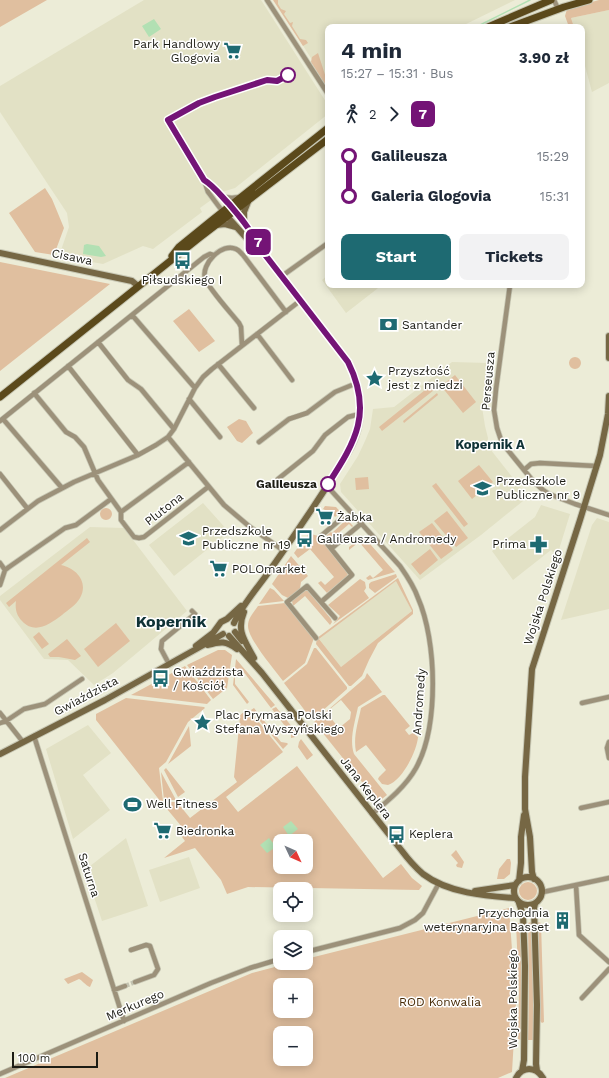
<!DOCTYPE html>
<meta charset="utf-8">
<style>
body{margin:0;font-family:"Work Sans",sans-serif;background:#f2f2f3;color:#1f2937;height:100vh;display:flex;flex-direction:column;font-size:15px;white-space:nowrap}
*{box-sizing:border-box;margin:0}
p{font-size:13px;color:#747a83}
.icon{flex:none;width:22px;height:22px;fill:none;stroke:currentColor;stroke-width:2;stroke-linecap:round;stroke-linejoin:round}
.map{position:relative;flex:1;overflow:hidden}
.sheet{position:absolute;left:325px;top:24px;width:260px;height:264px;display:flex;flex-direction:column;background:#fff;border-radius:8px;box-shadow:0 2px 10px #0003}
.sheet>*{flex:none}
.badge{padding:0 8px;border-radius:6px;font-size:14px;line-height:26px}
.needle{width:26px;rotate:134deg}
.controls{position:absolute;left:273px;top:834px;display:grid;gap:8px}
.controls a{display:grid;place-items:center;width:40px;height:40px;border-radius:8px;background:#fff;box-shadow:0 2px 10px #0003;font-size:20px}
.scale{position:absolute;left:12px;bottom:10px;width:86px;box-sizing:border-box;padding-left:4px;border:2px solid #1c1c14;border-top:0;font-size:11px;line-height:14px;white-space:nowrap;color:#1c1c14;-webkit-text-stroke:3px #fff;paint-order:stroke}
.map>.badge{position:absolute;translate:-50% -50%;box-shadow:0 0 0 2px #fff}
.legs{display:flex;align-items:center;gap:6px;height:44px;padding:0 16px;font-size:13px}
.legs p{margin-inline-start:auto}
.summary{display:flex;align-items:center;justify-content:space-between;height:68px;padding:0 16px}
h1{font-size:22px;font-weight:700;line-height:30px}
.action{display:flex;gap:8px;margin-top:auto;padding:8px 16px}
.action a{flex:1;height:46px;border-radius:8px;background:#1e6a72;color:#fff;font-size:16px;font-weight:700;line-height:46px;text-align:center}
.action a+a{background:#f2f2f3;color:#1f2937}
ul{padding:0 16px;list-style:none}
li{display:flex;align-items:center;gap:14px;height:40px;font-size:15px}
li i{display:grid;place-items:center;width:6px;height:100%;margin:0 5px;background:currentColor}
li i::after{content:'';width:10px;height:10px;margin:-5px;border:3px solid;border-radius:50%;background:#fff}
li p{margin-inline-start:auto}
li:first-child i{background:linear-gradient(#0000 50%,currentColor 0)}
li:last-child i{background:linear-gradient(currentColor 50%,#0000 0)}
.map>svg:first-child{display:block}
.built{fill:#e2e1c5}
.green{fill:#e0bf9f;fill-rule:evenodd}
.water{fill:#b2e0b3}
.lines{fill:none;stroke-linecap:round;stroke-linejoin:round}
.stream{stroke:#b2e0b3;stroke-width:1.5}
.street-tunnel{stroke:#c2c2b0;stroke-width:4.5;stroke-dasharray:4.5 2;stroke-linecap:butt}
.street-casing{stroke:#c7c7b4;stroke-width:6}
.secondary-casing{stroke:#c7c7b4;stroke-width:8}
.primary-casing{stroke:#c7c7b4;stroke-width:9}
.street{stroke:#9c917a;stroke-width:4.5}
.secondary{stroke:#766744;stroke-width:6}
.primary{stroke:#5b491b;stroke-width:7}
.line-1-casing{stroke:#fff;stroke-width:9}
.line-1{stroke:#741476;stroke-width:6}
.stop-1-dot{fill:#fff;stroke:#741476;stroke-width:2}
.labels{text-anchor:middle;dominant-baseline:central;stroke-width:3;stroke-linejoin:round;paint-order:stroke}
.poi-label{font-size:12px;fill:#1c1c14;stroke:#fff;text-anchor:start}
.street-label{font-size:12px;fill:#1c1c14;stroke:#fff}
.stop-label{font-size:12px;font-weight:bold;fill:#1c1c14;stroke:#fff;text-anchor:end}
.park-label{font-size:12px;fill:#462904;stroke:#fff}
.neighbourhood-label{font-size:13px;font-weight:bold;fill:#0f3236;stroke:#fff}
.district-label{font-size:16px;font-weight:bold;fill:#0f3236;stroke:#fff}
</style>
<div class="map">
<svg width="609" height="1078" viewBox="0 0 609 1078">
<rect width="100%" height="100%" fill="#ececd7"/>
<path class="built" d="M 144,0 L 261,0 L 328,105 L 328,114 L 235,188 L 222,192 L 200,208 L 202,212 L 153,249 L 143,246 L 103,264 L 59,256 L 69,227 L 67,213 L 0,112 L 0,86 Z
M 274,0 L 515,0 L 460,27 L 328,27 L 328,85 Z
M 609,10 L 609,83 L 592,92 L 582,55 L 582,27 L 574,27 L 571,18 Z
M 328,275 L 328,285 L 382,285 L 346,313 L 322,280 Z
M 452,362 L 488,363 L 482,407 L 485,426 L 488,438 L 487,445 L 528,497 L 481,535 L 420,580 L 341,492 L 340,484 L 358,456 L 365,441 L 370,429 L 373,409 L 394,407 Z
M 203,503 L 229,532 L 174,576 L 149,545 Z
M 541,505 L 570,514 L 557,556 L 551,550 L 513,580 L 492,551 L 535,517 Z
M 597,518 L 609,522 L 609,609 L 561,620 L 592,525 Z
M 90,527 L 124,528 L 187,611 L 113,673 L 94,685 L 68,660 L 44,659 L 0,600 L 0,596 Z
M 397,580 L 412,611 L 341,667 L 319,639 Z
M 88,725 L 111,753 L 83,775 L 110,810 L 73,839 L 46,749 Z
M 126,838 L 148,906 L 102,921 L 85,870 Z
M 189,857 L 200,888 L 160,902 L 149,870 Z"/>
<path class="green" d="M 0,0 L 47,0 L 0,27 Z
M 273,0 L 278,0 L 278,4 L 281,9 L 286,11 L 284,14 L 290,23 L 293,22 L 292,26 L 300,39 L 306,40 L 308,43 L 303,46 Z
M 599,0 L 609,0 L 609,10 L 571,18 L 574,27 L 569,27 L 565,16 L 567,9 Z
M 318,53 L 328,84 L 328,89 L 311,62 L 312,57 Z
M 45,188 L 52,199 L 64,228 L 54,255 L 35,252 L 9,213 Z
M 0,262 L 110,284 L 0,371 Z
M 189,309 L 215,341 L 199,352 L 173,321 Z
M569 363a6 6 0 1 1 12 0a6 6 0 1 1-12 0Z
M 455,375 L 476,402 L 463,413 L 441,386 Z
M 430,386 L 434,390 L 382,431 L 379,427 Z
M 437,393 L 438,395 L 404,423 L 403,421 Z
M 239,419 L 246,421 L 253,433 L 242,443 L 237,441 L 227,427 Z
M 479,465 L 493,482 L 472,499 L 458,481 Z
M 368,477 L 369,489 L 356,490 L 355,478 Z
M 436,483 L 468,524 L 464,527 L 432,486 Z
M 325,506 L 336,507 L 353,526 L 352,527 L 349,524 L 334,537 L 337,540 L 333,542 L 329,541 L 327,538 L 327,535 L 331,532 L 332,533 L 346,520 L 340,513 L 335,517 L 330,511 L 327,511 L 323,509 Z
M100 514a6 6 0 1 1 12 0a6 6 0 1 1-12 0Z
M 447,511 L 468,538 L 456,547 L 434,521 Z
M 432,523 L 453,550 L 441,559 L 419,532 Z
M 308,533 L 318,536 L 348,574 L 346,577 L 327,593 L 318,583 L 321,581 L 325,585 L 334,577 L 310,549 L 298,558 L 294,553 L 301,543 L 306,542 L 308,539 L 307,535 Z
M 363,536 L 393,570 L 395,572 L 368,580 L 366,578 L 370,575 L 373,578 L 383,570 L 359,542 L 349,550 L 349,547 Z
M 87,538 L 90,542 L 61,565 C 76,568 89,582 80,598 C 76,605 68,610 62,615 C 50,624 35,635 22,621 C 16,615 15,608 16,601 L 9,607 L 6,603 Z
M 430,549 L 438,560 L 420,575 L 411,564 Z
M 291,556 L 308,576 L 301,582 L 300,589 L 288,598 L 282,595 L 272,584 Z
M 396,574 L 397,577 L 375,593 L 369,588 L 369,584 L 371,582 Z
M 398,578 L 413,610 L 413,614 L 378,643 L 369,660 L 362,676 L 351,686 L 349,686 L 316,644 L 317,638 ZM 396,581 L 412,611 L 341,667 L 319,639 Z
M 360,579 L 365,582 L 366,588 L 364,591 L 369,598 L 333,624 L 340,616 L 328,605 Z
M 270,588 L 274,590 L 284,601 L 259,604 Z
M 304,591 L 308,591 L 331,619 L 332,622 L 330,625 L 305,596 L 293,606 L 292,601 Z
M 285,603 L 314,638 L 305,663 L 283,681 C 274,669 248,639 248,626 C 248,618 254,612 258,606 Z
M 116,623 L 130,641 L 98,667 L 84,649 Z
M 39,632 L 49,644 L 42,649 L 33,637 Z
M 67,639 L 81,656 L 75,660 L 59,657 L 50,657 L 48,654 Z
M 314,648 L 316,648 L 347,687 L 347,689 L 312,720 L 284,683 L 307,664 Z
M 218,650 L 225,650 L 232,655 L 227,688 L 213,699 L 187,665 Z
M 236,659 L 275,705 L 271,708 L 243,671 L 235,675 L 235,684 L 249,702 L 247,704 L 233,685 Z
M 185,666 L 211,700 L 207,704 L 131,695 Z
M 367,673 L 382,692 L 358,707 C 355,722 349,739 354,754 L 387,795 L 378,802 L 314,722 L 365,678 ZM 341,700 L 351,712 L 350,719 L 339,728 L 329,716 L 330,709 Z
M 383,695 L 385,695 L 410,726 L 405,730 L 409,735 L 413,733 L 418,737 C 417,751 402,781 388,785 L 382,784 L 378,779 L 379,777 L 386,770 L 366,745 L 356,752 C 353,737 358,723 361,708 Z
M 126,698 L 204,707 L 205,708 L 188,722 L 166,762 L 159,768 L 163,801 L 161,802 L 96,720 L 96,714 Z
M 276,707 L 297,733 L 295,737 L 291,738 L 291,734 L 272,709 Z
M 254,708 L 281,742 L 287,743 L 288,744 L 283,749 L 251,710 Z
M 248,709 L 283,752 L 226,797 L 238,812 L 297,766 L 383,878 L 401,864 L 412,878 L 422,886 L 419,890 L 248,887 L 227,894 L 221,880 L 195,848 L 164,858 L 185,841 L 182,837 L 187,833 L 162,803 L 164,802 L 177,802 L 190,818 L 237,782 L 234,777 L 240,717 L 240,715 ZM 280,841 L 306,841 L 306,867 L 280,867 Z
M 189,726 L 191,746 L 168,764 Z
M 301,739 L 313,755 L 307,760 L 298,747 L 299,742 Z
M 166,768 L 185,792 L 178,797 L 164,770 Z
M 161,772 L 176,800 L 164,800 Z
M 456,850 L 464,862 L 462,868 L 457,867 L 456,865 L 458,863 L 451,855 Z
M 507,859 L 510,859 L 511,863 L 510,874 L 504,879 L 497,879 L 499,869 Z
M519 891a9 9 0 1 1 18 0a9 9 0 1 1-18 0Z
M 509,908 L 516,1005 L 512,1072 L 498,1078 L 5,1078 L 252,973 L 290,963 L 306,963 L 306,959 ZM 280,985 L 306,985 L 306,1011 L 280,1011 ZM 280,1033 L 306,1033 L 306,1059 L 280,1059 Z
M 531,922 L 534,986 L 533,1040 L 528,1040 L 529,990 L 528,923 Z
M 538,922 L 541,923 L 544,1022 L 542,1023 L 540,1021 Z
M 517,923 L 520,923 L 522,966 L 521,1040 L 518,1039 L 519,991 L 516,924 Z
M 82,972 L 93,980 L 90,987 C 85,985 83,981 79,979 L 68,984 L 64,979 Z"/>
<path class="water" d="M 154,19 L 161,29 L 149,37 L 142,26 Z
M 87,244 L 99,246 L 106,256 L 101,257 L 83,254 L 84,245 Z
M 291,821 L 298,829 L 289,836 L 283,827 Z
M 269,838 L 276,847 L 267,853 L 260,845 Z"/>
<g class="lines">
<path class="stream" d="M 476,27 L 530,0"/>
<path class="street-tunnel" d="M 125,986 L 135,982"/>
<defs>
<path id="street" d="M 267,0 L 328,94
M 554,0 L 558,9
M 168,120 L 204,180 L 208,192 L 223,212
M 204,180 L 212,185 L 230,206
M 223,197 L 232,198 L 239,197
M 282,276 L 328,243
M 510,285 L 496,389 L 494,410 L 497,428 L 502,443 L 533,481 L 543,490 L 549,494 L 575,504 L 609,515
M 132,315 L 195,388
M 257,334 L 292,380
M 98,342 L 128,380 L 141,389 L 174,429
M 242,345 L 241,327 L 239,323 C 231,313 208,288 205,278 C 201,264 222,242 236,249 C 239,250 241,253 243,255 L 286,312
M 218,364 L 254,408
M 68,366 L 138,455
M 34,393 L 66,432 L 75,437 L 84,447 L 98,480 L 121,512 L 121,520 L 134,537 L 139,538 L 144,537 L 208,487
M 189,399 L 220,437
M 3,419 L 62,488
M 0,421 L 204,257 L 210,254 L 213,255
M 168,437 L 224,505 L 250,527 L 284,551
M 259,442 L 289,419 L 307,413 L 335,392 L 357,383
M 524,470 L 531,464 L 540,463 L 596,466
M 0,474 L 27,508
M 278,479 L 313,451 L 325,435 L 348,417 L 360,414
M 327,486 L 400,566 C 407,576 414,586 418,598 C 437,641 439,726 416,768 C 406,786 389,800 372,814
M 121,512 L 189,462
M 0,530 L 38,501 L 74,482 L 138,455 L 156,445 L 168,437 L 174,429 L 195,388 L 203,377 L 212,369 L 301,300
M 332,548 L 362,523
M 0,563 L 5,570
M 0,585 L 5,570 L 9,567 L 65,528 L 76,525 L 111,499
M 321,602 L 335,618
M 316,638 L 287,602 L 307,586 L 321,602 L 352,575 L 321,536 L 342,518
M 169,664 L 161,649 L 162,641 L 195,614 L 192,611
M 582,703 L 609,697
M 0,713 L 23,742
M 0,723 L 6,721 L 24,709 L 45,704 L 82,679
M 34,736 L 124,1021
M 609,742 L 607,748 L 609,758
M 581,808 L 609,802
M 576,885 L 579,935 L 609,962
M 543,892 L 609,878
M 131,950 L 146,945 L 150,946 L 158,969 L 154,975 L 135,982
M 306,952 L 400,928 L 415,920 L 423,913 L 439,883
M 114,990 L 125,986
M 582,998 L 609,969
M 0,1074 L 211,983 L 250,968 L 280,959"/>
<path id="secondary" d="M 233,208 C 246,223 256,238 266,256 L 348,362 C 358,381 363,401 359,423 C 356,444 342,462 331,480 C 311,511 290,542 268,573 C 258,587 241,607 234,623
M 224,213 L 250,242 L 262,252
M 244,221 L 244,212 L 248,202
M 216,225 L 225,224 L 236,227
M 0,253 L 132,281 L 138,286
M 609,336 L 609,358
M 244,612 C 236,631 245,641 254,658
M 235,632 L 242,641
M 229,636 L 262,673 L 402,851 C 408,859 415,867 423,874 C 448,893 485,896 515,898
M 208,645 C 221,641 226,641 237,649
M 196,646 L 213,633 L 221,622 L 227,619 L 241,606
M 0,754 L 105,700 L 223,634
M514 891a14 14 0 1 1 28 0a14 14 0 1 1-28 0Z
M 534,879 L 532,872 L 530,837 L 525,809 L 525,777 L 532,669 L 580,520 L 600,455 L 608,414 L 609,396
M 519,881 L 521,863 L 521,837 L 524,815
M 475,891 L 515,885
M 519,903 L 523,915 L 525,966 L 524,1060 L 522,1071
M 535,904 L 534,908 L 537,1005 L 536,1064 L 537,1071
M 516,1078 C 522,1066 536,1066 543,1078"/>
<path id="primary" d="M 488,27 L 551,0
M 510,27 L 564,7 L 589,0
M 172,256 L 179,247 L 211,221 L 328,128
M 0,397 L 199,238 L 328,139"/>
</defs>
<use href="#street" class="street-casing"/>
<use href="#secondary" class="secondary-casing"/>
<use href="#primary" class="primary-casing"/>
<use href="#street" class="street"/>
<use href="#secondary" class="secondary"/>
<use href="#primary" class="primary"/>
</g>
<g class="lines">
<defs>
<path id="line-1" d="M 288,75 L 277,81 L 267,80 L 215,97 L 199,103 L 168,120 L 204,180 C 214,186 221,196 229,204 C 244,221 255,236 266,256 L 348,362 C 373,412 356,441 328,484"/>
</defs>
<use href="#line-1" class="line-1-casing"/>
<use href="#line-1" class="line-1"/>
</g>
<defs>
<symbol id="supermarket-bare" viewBox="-9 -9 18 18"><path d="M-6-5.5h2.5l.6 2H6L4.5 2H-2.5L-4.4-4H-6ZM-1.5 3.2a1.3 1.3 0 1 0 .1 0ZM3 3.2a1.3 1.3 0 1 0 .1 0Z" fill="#1e6a72" stroke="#fff" stroke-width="2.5" paint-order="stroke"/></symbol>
<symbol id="bus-bare" viewBox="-9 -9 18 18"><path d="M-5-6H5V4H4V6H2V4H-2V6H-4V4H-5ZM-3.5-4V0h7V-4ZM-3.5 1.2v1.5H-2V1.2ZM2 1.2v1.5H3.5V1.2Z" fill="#1e6a72" stroke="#fff" stroke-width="2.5" paint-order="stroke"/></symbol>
<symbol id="bank-bare" viewBox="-9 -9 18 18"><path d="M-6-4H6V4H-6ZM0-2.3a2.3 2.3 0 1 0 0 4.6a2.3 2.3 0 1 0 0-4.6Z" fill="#1e6a72" stroke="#fff" stroke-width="2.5" paint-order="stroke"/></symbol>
<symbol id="sight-bare" viewBox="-9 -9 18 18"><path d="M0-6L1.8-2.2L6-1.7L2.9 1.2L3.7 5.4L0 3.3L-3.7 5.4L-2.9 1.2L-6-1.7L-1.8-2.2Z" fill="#1e6a72" stroke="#fff" stroke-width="2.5" paint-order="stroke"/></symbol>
<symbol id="school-bare" viewBox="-9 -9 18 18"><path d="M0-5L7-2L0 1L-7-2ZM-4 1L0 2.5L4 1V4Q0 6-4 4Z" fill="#1e6a72" stroke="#fff" stroke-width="2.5" paint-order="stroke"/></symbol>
<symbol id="pharmacy-bare" viewBox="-9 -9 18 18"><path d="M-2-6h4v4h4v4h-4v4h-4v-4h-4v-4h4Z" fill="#1e6a72" stroke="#fff" stroke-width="2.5" paint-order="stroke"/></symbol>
<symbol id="stadium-bare" viewBox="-9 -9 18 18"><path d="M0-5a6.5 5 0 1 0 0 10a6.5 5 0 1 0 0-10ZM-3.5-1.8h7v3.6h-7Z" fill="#1e6a72" stroke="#fff" stroke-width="2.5" paint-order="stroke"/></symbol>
<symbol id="building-bare" viewBox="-9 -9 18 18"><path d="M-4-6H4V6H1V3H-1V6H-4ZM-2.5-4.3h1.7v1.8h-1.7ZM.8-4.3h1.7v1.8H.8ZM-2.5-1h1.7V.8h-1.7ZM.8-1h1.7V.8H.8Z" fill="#1e6a72" stroke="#fff" stroke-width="2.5" paint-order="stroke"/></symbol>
</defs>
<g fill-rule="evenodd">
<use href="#supermarket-bare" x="220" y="38" width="25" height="25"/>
<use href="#bus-bare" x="170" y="248" width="25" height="25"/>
<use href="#bank-bare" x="376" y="312" width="25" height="25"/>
<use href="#sight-bare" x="362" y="366" width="25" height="25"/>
<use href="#school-bare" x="470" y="476" width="25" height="25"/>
<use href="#supermarket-bare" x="312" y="504" width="25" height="25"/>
<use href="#school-bare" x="176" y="526" width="25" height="25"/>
<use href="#bus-bare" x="292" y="526" width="25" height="25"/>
<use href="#pharmacy-bare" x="526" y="532" width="25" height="25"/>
<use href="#supermarket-bare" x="206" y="556" width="25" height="25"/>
<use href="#bus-bare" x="148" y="666" width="25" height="25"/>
<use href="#sight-bare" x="190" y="710" width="25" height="25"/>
<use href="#stadium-bare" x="120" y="792" width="25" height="25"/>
<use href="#supermarket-bare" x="150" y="818" width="25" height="25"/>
<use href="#bus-bare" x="384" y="822" width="25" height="25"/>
<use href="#building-bare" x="550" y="908" width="25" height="25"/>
</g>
<g class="stop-1-dot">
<circle cx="288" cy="75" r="7"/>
<circle cx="328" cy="484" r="7"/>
</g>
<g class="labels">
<g class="poi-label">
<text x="220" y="44" text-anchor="end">Park Handlowy<tspan x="220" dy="14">Glogovia</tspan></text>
<text x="182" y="280" text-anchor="middle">Piłsudskiego I</text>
<text x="402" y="325">Santander</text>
<text x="388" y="371">Przyszłość<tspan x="388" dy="14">jest z miedzi</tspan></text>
<text x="496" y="481">Przedszkole<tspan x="496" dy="14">Publiczne nr 9</tspan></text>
<text x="337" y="517">Żabka</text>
<text x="202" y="531">Przedszkole<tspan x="202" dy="14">Publiczne nr 19</tspan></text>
<text x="317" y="539">Galileusza / Andromedy</text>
<text x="526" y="544" text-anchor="end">Prima</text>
<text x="232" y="569">POLOmarket</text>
<text x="173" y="672">Gwiaździsta<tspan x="173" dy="14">/ Kościół</tspan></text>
<text x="215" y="715">Plac Prymasa Polski<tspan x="215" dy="14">Stefana Wyszyńskiego</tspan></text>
<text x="146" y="804">Well Fitness</text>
<text x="176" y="831">Biedronka</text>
<text x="409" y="834">Keplera</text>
<text x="549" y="913" text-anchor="end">Przychodnia<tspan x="549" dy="14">weterynaryjna Basset</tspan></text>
</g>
<g class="street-label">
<text transform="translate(72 257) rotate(12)">Cisawa</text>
<text transform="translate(488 381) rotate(-85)">Perseusza</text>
<text transform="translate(164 509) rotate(-38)">Plutona</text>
<text transform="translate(543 597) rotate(-72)">Wojska Polskiego</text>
<text transform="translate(86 696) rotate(-28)">Gwiaździsta</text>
<text transform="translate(419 702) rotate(-86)">Andromedy</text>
<text transform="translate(366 788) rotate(52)">Jana Keplera</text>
<text transform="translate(89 875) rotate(72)">Saturna</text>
<text transform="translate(513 999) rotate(-90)">Wojska Polskiego</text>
<text transform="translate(135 1005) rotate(-23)">Merkurego</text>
</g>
<g class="stop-label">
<text x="317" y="484">Galileusza</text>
</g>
<g class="park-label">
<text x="440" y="1002">ROD Konwalia</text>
</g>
<g class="neighbourhood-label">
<text x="490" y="444">Kopernik A</text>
</g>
<g class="district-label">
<text x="171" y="621">Kopernik</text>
</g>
</g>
</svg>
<div class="controls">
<a><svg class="needle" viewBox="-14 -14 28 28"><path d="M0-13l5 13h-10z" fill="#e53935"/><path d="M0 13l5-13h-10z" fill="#747a83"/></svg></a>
<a><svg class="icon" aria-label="locate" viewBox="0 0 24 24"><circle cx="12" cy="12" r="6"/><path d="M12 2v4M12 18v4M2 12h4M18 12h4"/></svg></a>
<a><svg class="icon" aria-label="layers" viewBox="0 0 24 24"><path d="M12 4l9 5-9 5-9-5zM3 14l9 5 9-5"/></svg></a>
<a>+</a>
<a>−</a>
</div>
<div class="scale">100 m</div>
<b class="badge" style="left:258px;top:242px;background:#741476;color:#fff">7</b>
<section class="sheet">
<div class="summary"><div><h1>4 min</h1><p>15:27 – 15:31 · Bus</p></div><b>3.90 zł</b></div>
<div class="legs"><svg class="icon" aria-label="walk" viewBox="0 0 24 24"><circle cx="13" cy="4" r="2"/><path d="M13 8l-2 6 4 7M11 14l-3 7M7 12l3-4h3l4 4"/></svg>2<svg class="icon" aria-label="forward" viewBox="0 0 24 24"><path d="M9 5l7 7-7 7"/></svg><b class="badge" style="background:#741476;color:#fff">7</b></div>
<ul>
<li><i style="color:#741476"></i><b>Galileusza</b><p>15:29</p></li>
<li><i style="color:#741476"></i><b>Galeria Glogovia</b><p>15:31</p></li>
</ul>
<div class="action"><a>Start</a><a>Tickets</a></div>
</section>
</div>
